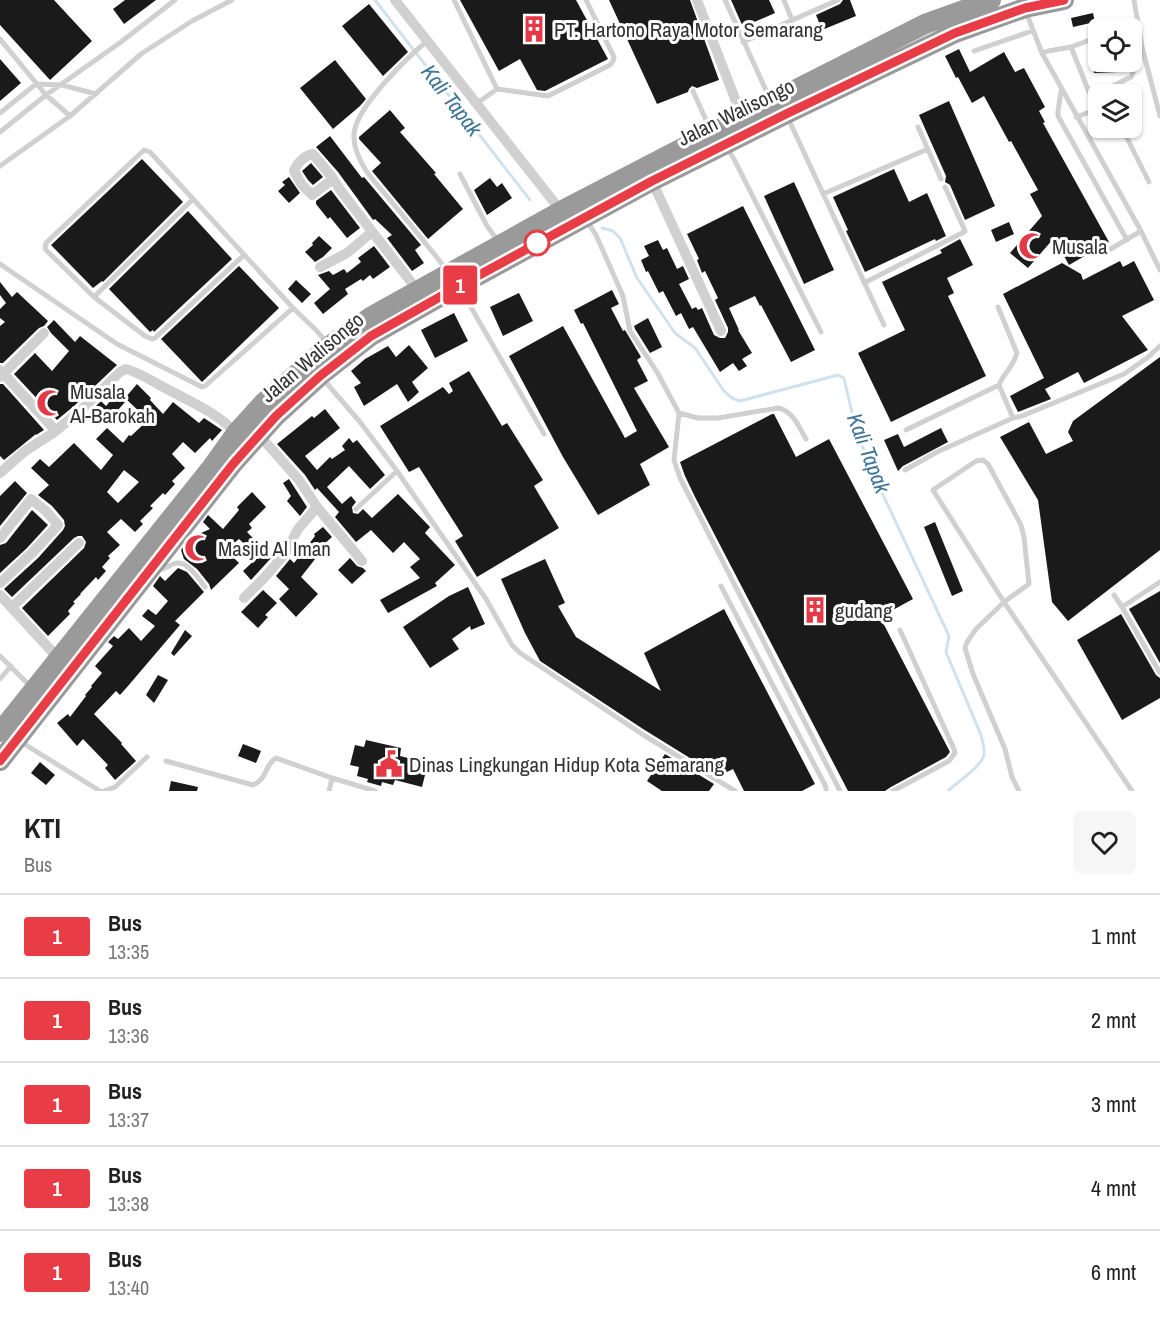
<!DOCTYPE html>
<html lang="id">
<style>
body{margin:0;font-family:"Archivo Narrow",sans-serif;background:#f6f6f6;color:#222;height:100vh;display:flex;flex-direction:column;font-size:22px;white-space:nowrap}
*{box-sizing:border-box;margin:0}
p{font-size:20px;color:#767676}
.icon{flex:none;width:33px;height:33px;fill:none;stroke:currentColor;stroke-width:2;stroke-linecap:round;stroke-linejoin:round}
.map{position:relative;height:791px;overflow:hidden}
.sheet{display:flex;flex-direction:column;background:#fff;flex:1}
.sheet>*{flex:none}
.badge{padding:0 12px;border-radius:4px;font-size:21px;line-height:39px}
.buttons{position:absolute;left:1088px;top:18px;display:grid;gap:12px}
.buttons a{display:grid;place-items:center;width:54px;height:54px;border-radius:9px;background:#fff;box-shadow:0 2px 4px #0004;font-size:30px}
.map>.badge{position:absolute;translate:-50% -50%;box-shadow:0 0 0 3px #fff}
.round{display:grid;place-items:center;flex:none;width:63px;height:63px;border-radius:9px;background:#f6f6f6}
.overview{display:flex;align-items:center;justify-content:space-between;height:102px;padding:0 24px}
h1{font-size:28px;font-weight:700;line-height:45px}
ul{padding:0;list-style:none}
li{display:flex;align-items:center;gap:18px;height:84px;padding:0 24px;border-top:2px solid #e0e0e0}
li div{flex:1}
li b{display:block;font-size:22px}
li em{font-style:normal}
li .badge{min-width:66px;font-weight:700;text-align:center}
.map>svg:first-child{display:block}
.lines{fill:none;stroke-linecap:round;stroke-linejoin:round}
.stream{stroke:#cfe2ee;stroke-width:3}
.building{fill:#1a1a1a;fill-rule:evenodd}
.lane{stroke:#d0d0d0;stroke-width:5}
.street{stroke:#d0d0d0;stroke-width:10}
.highway{stroke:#9a9a9a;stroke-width:20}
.line-casing{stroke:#fff;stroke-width:14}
.line{stroke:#e83d46;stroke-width:9}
.stop-dot{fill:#fff;stroke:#e83d46;stroke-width:3}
.labels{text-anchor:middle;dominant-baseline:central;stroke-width:6;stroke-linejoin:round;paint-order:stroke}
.poi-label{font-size:21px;fill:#333;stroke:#fff;text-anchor:start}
.street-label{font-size:21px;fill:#333;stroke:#fff}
.water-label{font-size:22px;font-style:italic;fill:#3f7597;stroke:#fff}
</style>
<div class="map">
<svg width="1160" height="791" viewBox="0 0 1160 791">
<rect width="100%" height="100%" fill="#fff"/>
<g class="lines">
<path class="stream" d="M 375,0 L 530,200
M 602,228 L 613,231 L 620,238 L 637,278 L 675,333 L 695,348 L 724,391 L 732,398 L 740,401 L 838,375 L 844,378 L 856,430 L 877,482 L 949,636 L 946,652 L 981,735 C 982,741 985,748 984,754 C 982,767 958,781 948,791"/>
</g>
<path class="building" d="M 0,0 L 54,0 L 92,41 L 50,80 L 0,25 Z
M 125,0 L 156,0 L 124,24 L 113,9 Z
M 460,0 L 576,0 L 608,59 L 545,91 L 537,90 L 520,59 L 499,71 Z
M 609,0 L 690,0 L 719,80 L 697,88 L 692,86 L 689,89 L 688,92 L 657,104 Z
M 731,0 L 769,0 L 775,13 L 743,27 Z
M 843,0 L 850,0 L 856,16 L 822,30 L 816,15 L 840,4 Z
M 369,4 L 408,52 L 383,76 L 342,26 Z
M 1093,13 L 1095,22 L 1073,27 L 1071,18 Z
M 959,49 L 970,72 L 1004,52 L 1015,72 L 1024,68 L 1045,107 L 1039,111 L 1045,122 L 1043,123 L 1109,242 L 1104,245 L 1098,246 L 1095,250 L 1069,265 L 1054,238 L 1028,268 L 1010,253 L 1042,216 L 1030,194 L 1038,190 L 1011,141 L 1009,142 L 984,96 L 972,103 L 958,77 L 956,78 L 945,56 Z
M 0,59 L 21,83 L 0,101 Z
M 335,60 L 366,99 L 360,106 L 333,129 L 300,88 Z
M 1093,62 L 1117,62 L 1118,72 L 1094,73 Z
M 949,101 L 995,206 L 965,220 L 950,185 L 945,182 L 946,176 L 919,115 Z
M 390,110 L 405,128 L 400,132 L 436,173 L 434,174 L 463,209 L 428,239 L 372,171 L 381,163 L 359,139 L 359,137 Z
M 330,136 L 362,178 L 364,177 L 421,245 L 415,250 L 424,263 L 412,271 L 387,238 L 392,235 L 375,219 L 373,220 L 338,172 L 316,147 Z
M 142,159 L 183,202 L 103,282 L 102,281 L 93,288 L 51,245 Z
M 311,163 L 323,177 L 313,185 L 308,180 L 302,171 Z
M 894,169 L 909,202 L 927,193 L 946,236 L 936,241 L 935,239 L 865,272 L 846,231 L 848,230 L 833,197 Z
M 289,177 L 300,193 L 289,203 L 278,191 L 285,185 L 282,182 Z
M 490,178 L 497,187 L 502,183 L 512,198 L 487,215 L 474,190 Z
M 794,182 L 834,270 L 804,284 L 764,196 Z
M 331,190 L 360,228 L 347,238 L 330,217 L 328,219 L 316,204 L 316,201 Z
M 743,206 L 815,350 L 791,362 L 761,305 L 760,306 L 755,296 L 729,308 L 739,330 L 738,330 L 752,353 L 742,359 L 747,366 L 739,371 L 733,363 L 720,372 L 693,327 L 689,329 L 681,313 L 676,316 L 663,291 L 659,293 L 648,271 L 646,272 L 641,260 L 649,256 L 644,246 L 658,240 L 663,250 L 667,248 L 677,269 L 683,266 L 689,279 L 679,284 L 692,309 L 696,307 L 698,310 L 702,308 L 714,335 L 720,338 L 725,338 L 728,332 L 728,328 L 715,300 L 718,298 L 705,271 L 702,273 L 697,260 L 699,259 L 687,234 Z
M 188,211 L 232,259 L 154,332 L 153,330 L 150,332 L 109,289 Z
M 1009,222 L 1014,234 L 996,242 L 991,230 Z
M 319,236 L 332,248 L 323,257 L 315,262 L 305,252 L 313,245 L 312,243 Z
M 960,239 L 973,265 L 947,278 L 954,293 L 948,296 L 986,376 L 891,422 L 858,353 L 905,330 L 882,282 L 942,253 L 940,250 Z
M 374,246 L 390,267 L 373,279 L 370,275 L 363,281 L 361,279 L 345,289 L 348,294 L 323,314 L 314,303 L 330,289 L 318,275 L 329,271 L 333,275 L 344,269 L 347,273 L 361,262 L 358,258 Z
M 1120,261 L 1123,267 L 1134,261 L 1154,300 L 1122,316 L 1148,350 L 1084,383 L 1078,372 L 1045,389 L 1051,399 L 1018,412 L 1010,396 L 1044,378 L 1003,294 L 1062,263 L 1081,274 L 1083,280 Z
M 239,266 L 279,308 L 202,382 L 161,339 Z
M 296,280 L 311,294 L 302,303 L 288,289 Z
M 0,282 L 12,297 L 17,292 L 48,321 L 44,326 L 39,328 L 3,363 L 0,363 L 0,326 L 5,322 L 0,318 L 0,309 L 6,303 L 0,295 Z
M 612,290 L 619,304 L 611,308 L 623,331 L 625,330 L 641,357 L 637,360 L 648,381 L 634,388 L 669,447 L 640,464 L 650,485 L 598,515 L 563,457 L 509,356 L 563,326 L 625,438 L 637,431 L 583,323 L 581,324 L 574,310 Z
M 519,293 L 533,321 L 503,336 L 490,307 Z
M 454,313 L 468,341 L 435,358 L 421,330 Z
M 648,318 L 662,347 L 650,353 L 635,329 L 634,326 Z
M 54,320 L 75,342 L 80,336 L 117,365 L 74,406 L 57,420 L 14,374 L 35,353 L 52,371 L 69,351 L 51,333 L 47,327 Z
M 409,345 L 428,368 L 412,382 L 419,392 L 408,402 L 397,384 L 364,406 L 354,387 L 361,383 L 351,371 L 365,359 L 388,346 L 396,357 Z
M 1160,357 L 1160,550 L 1068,621 L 1052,602 L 1038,500 L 1000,437 L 1029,422 L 1046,454 L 1073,441 L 1068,432 L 1073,421 Z
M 469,371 L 502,426 L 507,423 L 543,480 L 534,486 L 559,528 L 477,577 L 455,541 L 463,536 L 419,467 L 409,472 L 380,426 L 443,387 L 449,394 L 453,391 L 449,383 Z
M 0,384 L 3,384 L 44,430 L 36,435 L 36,434 L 4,460 L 0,456 Z
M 137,384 L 151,398 L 150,400 L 163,414 L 173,402 L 199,423 L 204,418 L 222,430 L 212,441 L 210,438 L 195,453 L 183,442 L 172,454 L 185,468 L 172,481 L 175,484 L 165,495 L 163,493 L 150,506 L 153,508 L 140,521 L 143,524 L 135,532 L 121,519 L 107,532 L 120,545 L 108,556 L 110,558 L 102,567 L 106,571 L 98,580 L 96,577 L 80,594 L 81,594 L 73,602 L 75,603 L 68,611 L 70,614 L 48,636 L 22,608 L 84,548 L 86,542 L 82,536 L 78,536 L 74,538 L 12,597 L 4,589 L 38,558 L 63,530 L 65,526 L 64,520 L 52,506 L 38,495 L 49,485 L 31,468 L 40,459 L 49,467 L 74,443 L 101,470 L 113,455 L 96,439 L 107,428 L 123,443 L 129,435 L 131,436 L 147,421 L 143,418 L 144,416 L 125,398 ZM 124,470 L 139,482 L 118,503 L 107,492 Z
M 116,394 L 125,402 L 106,424 L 91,411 L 101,401 L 106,406 Z
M 325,409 L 340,428 L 305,456 L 317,470 L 330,457 L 332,459 L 345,450 L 342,446 L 349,438 L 353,443 L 357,440 L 385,475 L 370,489 L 349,466 L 327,487 L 342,504 L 351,496 L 356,502 L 352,507 L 353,513 L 358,514 L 363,509 L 372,518 L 398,494 L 430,527 L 425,533 L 455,565 L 435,583 L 437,586 L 388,613 L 380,600 L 420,578 L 410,567 L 420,559 L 404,542 L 393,553 L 371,530 L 356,542 L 335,517 L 339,512 L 317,488 L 315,490 L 305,475 L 277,444 L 312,416 L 314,418 Z
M 772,414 L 774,414 L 796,457 L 829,439 L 913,599 L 880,617 L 950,752 L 946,757 L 891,787 L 885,791 L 848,791 L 695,497 L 685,476 L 680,462 Z
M 941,428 L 948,442 L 903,466 L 898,471 L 884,440 L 898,434 L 904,447 Z
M 289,479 L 307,507 L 300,516 L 287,501 L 291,496 L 283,483 Z
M 15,481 L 27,493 L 0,526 L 0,496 Z
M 252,492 L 266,507 L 249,524 L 252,528 L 247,532 L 272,557 L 251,580 L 243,571 L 258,557 L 239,539 L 226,550 L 239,563 L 211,590 L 209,584 L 197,569 L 184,559 L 181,550 L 190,538 L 210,529 L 203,522 L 208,515 L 223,529 L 239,510 L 237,507 Z
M 32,510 L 48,525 L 27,548 L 0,573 L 0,545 L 6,543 Z
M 935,522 L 963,591 L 952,596 L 924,527 Z
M 323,527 L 332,537 L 321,547 L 323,549 L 301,577 L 318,594 L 296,617 L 279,599 L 289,589 L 276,576 L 290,559 L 294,563 L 315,536 L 314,534 Z
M 350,558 L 357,566 L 363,568 L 366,571 L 352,584 L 338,570 Z
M 545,559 L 565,603 L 558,606 L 576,637 L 661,691 L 644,653 L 724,609 L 815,784 L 802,791 L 744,791 L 733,769 L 719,776 L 643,729 L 540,661 L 525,633 L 501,579 Z
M 178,568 L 187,572 L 204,592 L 175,621 L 180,625 L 128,686 L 120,695 L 116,691 L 94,714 L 122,743 L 121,744 L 136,761 L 115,780 L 105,768 L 108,765 L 83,739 L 77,746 L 57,723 L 68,714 L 70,717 L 86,696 L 85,695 L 92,687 L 91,686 L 102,673 L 95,666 L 113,646 L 108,642 L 114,636 L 118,639 L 129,628 L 141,641 L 155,626 L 142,616 L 148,609 L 156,615 L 168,601 L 153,586 L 160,576 L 165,581 Z
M 468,587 L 485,624 L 471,630 L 470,626 L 452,639 L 459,649 L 430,668 L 403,627 L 449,596 Z
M 263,590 L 277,603 L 265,615 L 268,617 L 258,628 L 241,612 Z
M 1160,591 L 1160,663 L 1129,609 Z
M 1121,614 L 1156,675 L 1160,678 L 1160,698 L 1122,720 L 1077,640 Z
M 185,630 L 192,636 L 174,656 L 171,653 Z
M 158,675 L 168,680 L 154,703 L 146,695 Z
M 366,740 L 401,748 L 400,756 L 428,763 L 422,787 L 395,780 L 393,785 L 382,782 L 381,786 L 367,782 L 368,779 L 357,776 L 359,767 L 350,765 L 355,745 L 364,747 Z
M 243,744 L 261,751 L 256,763 L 238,756 Z
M 665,754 L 714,784 L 709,791 L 662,791 L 647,781 Z
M 40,762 L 55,775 L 46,785 L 31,773 Z
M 171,781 L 198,787 L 197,791 L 169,791 Z"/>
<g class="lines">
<path class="lane" d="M 454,0 L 497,89
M 725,0 L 769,97
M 784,0 L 792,20
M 1134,0 L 1142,47 L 1160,116
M 1026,12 L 1042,53 L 1141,231 L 1160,270
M 0,39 L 46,95 L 70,116
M 427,41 C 407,58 356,107 354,134 C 353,145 359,159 365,169 C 372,180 383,191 391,201 C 410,224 428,246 446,269
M 743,42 L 838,0
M 1071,47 L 1098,37
M 974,51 L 1032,31
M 1042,53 L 1048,51 L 1071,47 L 1089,92 L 1094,95 L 1131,77 L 1134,70 L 1130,62
M 693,91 L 710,129
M 1061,91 L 1058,111 L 1058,116 L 1127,240
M 476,104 L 497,89 L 548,96 L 610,65 L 613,61 L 614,57 L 586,0
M 0,113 L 36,84 L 62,85 L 96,94
M 1076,117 L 1098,109
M 788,118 L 884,325
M 918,127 L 941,179
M 1122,128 L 1149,182
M 0,132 L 46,95 L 121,42 L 175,0
M 727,148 L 734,159 L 821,332
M 0,166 L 70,116 L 141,54 L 192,21 L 232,0
M 460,174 L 487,226 L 498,241
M 823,194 L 928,149
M 587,221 L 596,235 L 623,296 L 630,331 L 657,372 L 679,413 L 674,460 L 680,478 L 840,791
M 1100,250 L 1109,250 L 1141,231
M 244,255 L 155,338 L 152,339 L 145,336 L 94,297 L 46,250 L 45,248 L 46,243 L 144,150 L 150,152 L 293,308 L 317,331 L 327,343
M 0,264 L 117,344 L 202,387 L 205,386 L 293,308
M 864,283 L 964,232 L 965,231 L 945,187
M 461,290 L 544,434
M 94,297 L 192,200
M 998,307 L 1017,353 C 1014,366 1003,374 999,385 L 1013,418 L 1022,416 L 1124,374 L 1147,358 L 1160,346
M 323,379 L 360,422 L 397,471 L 486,599 L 512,645 L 520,653 L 645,736 L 735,791
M 679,413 L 698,418 L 718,418 L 778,408 C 793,411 799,427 806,439
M 906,430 L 999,385
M 905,470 L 937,452 L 1013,418
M 356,509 L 397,471
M 159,565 L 163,569 C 168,567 173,563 178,563 C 189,563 199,579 205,587
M 721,586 L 826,787 L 826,791
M 1114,595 L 1122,607 L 1160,582
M 1122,607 L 1160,673
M 0,656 L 30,686
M 0,679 L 11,666
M 21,742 L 100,791
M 166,761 L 253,785 C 268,779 264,765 276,758 L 332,778 L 375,791
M 104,791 L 115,787 L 147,757
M 329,791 L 332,778
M 893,791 L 949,761 L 955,753 L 954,749 L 900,630
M 1019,791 L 1012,777 L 1005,749 L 973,674 L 965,648 L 967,642 L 976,629 L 1004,602 L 1029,584 L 1024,537 L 1021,525 L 988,464 L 983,460 L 976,461 L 933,490 L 1004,602 L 1132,791"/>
<path class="street" d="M 395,0 L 561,211
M 697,0 L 742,117
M 333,179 L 312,195 L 302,185 L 294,171 C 297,163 305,155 313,154 L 332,177 L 333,179 L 344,195 L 418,291
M 652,181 L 721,331
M 320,267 L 347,253 L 372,232
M 0,370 L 56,431
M 0,377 L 44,333
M 260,436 L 299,480 L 317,507 L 362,561
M 0,473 L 25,451 L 53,433 L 79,412 L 120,372 L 126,369 C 141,373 155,383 169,390 C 193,403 217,413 236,433
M 0,538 L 31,499 L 46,511 L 58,525 L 32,553 L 0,583
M 0,595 L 58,658
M 244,598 L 264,578 L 285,554 L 298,529 L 317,507
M 12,607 L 79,543"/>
<path class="highway" d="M 0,732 L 211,468 L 236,433 L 264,402 L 329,346 L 372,316 L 561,211 L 771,102 L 925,24 L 991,0
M 0,761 L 233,464 L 276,416 L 320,376 L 371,336 L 459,286 L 652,181 L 786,114 L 955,33 L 1025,8 L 1064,0"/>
</g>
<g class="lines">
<defs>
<path id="line" d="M 0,761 L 233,464 L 276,416 L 320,376 L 371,336 L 459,286 L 652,181 L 786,114 L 955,33 L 1025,8 L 1064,0"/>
</defs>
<use href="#line" class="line-casing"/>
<use href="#line" class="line"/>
</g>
<defs>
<symbol id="building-bare" viewBox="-9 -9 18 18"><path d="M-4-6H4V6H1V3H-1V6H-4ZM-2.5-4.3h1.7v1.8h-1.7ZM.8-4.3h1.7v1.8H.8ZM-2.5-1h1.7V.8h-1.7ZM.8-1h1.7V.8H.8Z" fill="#e63946" stroke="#fff" stroke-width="2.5" paint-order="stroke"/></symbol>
<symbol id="mosque-bare" viewBox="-9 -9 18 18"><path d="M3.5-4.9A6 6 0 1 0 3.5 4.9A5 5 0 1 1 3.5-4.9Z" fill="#e63946" stroke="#fff" stroke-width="2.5" paint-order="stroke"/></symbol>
<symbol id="civic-bare" viewBox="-9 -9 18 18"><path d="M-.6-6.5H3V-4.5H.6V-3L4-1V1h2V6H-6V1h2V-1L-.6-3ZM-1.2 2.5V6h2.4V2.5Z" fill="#e63946" stroke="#fff" stroke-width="2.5" paint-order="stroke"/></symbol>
</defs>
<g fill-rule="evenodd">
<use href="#building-bare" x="515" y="10" width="38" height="38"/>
<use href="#mosque-bare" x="1013" y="227" width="38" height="38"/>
<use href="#mosque-bare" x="31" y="384" width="38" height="38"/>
<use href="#mosque-bare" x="179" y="529" width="38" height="38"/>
<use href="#building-bare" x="796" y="591" width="38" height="38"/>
<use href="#civic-bare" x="370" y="745" width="38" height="38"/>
</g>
<circle class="stop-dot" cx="537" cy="243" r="12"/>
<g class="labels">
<g class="poi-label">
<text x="554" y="29">PT. Hartono Raya Motor Semarang</text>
<text x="1052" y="246">Musala</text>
<text x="70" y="391">Musala<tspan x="70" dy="24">Al-Barokah</tspan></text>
<text x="218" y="548">Masjid Al Iman</text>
<text x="835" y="610">gudang</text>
<text x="409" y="764">Dinas Lingkungan Hidup Kota Semarang</text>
</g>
<g class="street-label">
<text transform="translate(736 112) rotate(-26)">Jalan Walisongo</text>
<text transform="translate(312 357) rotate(-40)">Jalan Walisongo</text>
</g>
<g class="water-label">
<text transform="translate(452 100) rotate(52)">Kali Tapak</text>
<text transform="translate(869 453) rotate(69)">Kali Tapak</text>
</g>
</g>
</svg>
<div class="buttons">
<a><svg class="icon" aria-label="locate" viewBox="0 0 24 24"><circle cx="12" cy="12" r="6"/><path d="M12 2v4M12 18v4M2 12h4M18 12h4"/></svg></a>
<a><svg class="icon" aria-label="layers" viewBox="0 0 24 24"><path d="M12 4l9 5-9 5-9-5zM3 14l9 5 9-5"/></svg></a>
</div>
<b class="badge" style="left:460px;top:285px;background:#e83d46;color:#fff">1</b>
</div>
<section class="sheet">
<div class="overview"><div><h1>KTI</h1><p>Bus</p></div><a class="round"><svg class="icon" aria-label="heart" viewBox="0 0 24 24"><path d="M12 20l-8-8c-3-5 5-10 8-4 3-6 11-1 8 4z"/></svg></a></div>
<ul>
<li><span class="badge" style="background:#e83d46;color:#fff">1</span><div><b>Bus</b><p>13:35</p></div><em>1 mnt</em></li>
<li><span class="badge" style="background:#e83d46;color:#fff">1</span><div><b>Bus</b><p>13:36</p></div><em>2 mnt</em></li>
<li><span class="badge" style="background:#e83d46;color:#fff">1</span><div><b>Bus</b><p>13:37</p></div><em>3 mnt</em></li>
<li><span class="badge" style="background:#e83d46;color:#fff">1</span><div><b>Bus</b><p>13:38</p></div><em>4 mnt</em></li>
<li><span class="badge" style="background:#e83d46;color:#fff">1</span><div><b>Bus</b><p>13:40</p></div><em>6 mnt</em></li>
</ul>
</section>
